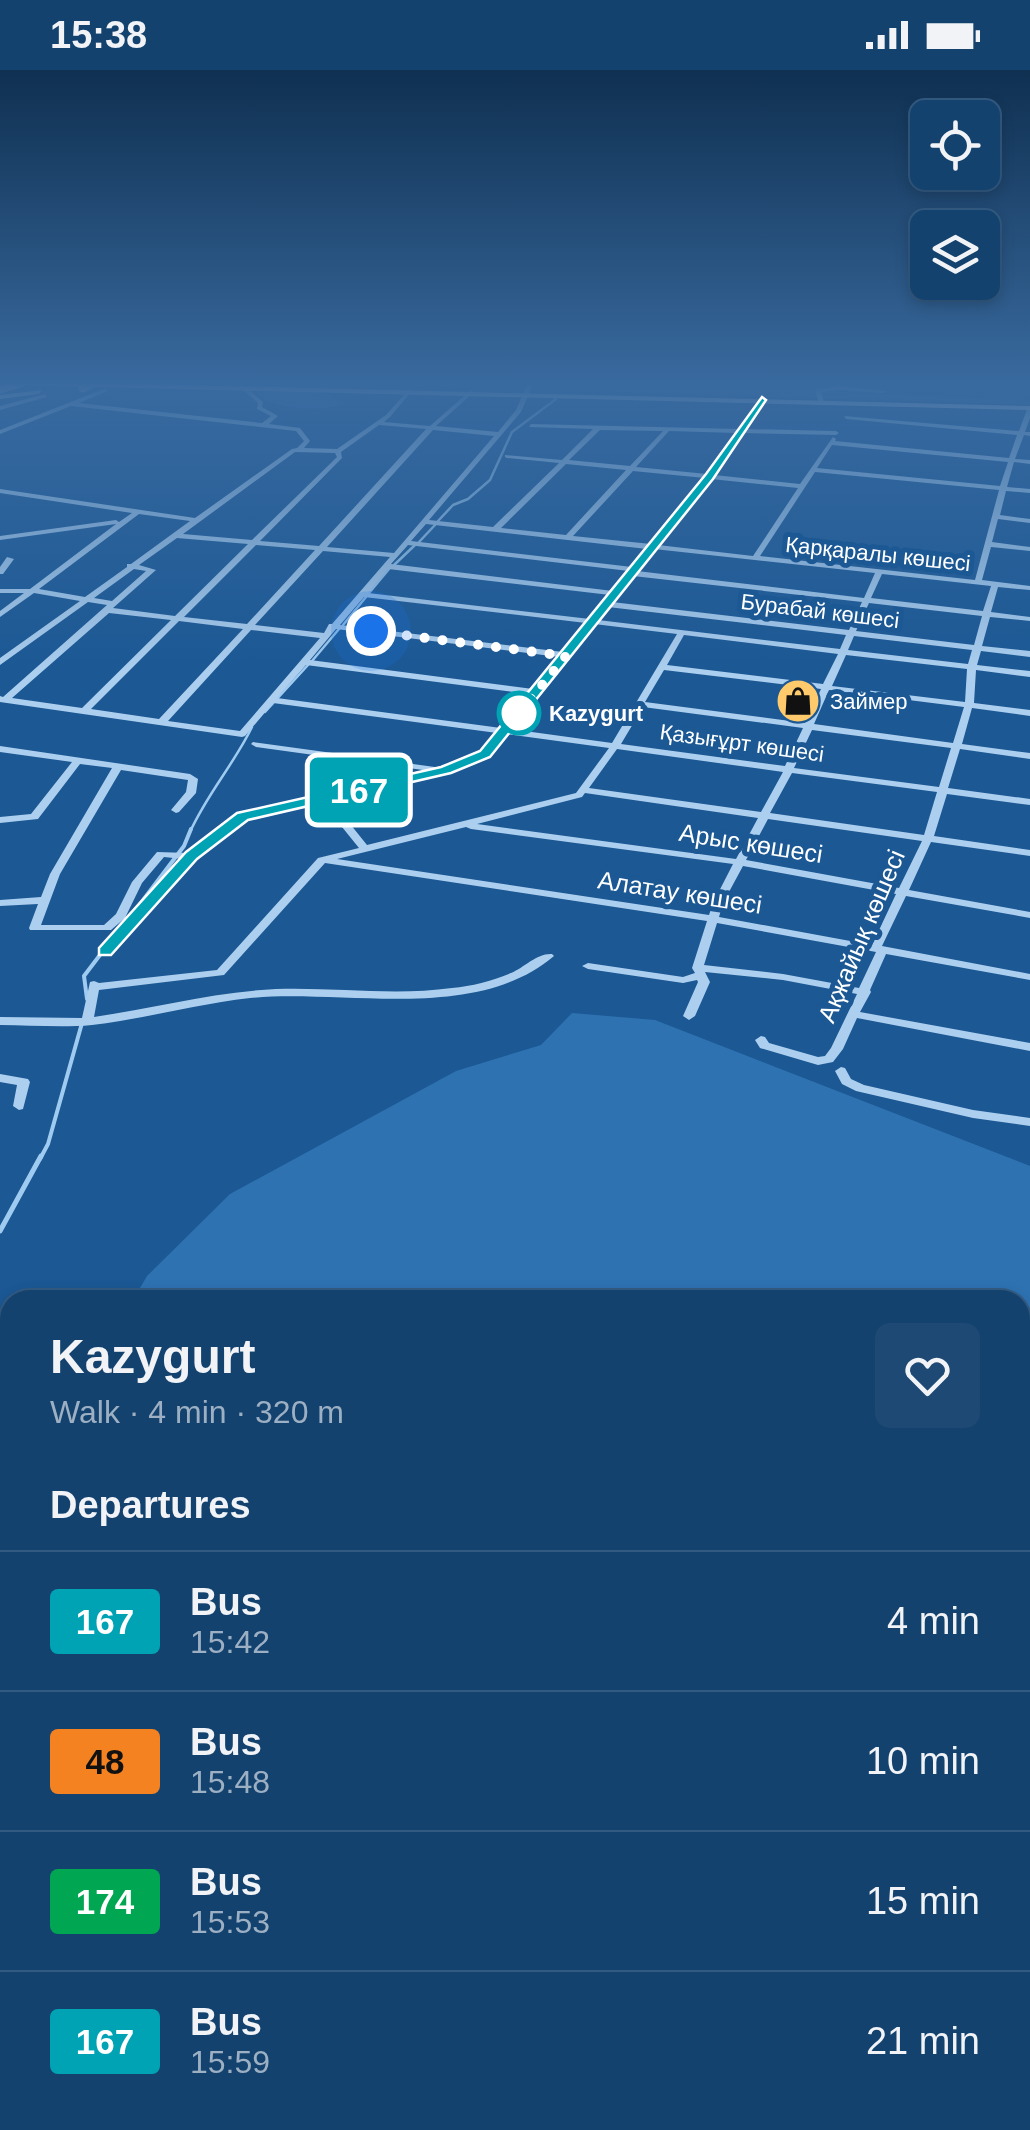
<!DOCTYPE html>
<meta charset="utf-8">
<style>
body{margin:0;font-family:Arial,sans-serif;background:#1d4974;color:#f1f3f6;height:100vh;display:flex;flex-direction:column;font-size:38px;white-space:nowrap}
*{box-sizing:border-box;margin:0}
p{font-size:32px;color:#9db0c3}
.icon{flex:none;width:55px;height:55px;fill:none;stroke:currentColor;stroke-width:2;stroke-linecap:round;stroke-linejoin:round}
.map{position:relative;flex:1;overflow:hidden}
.side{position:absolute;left:0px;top:1220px;width:1030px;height:840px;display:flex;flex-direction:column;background:#14426f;border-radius:30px 30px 0 0;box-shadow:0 5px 15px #0003,0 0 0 2px #335b82}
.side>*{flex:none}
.badge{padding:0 20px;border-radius:8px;font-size:35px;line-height:65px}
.buttons{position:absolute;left:910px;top:30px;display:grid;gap:20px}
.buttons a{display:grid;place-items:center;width:90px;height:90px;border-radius:15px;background:#14426f;box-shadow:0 5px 15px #0003,0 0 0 2px #335b82;font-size:50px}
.you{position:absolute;width:50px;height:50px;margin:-25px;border:8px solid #fff;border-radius:50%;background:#1a73e8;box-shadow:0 0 0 15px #1a73e833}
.map>.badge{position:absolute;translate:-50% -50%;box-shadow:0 0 0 5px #fff}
h2{padding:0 50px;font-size:38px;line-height:90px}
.round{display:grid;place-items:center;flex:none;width:105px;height:105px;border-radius:15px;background:#1d4974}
.summary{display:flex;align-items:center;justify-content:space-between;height:170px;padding:0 50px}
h1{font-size:48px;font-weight:800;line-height:75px}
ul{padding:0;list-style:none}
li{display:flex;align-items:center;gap:30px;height:140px;padding:0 50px;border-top:2px solid #335b82}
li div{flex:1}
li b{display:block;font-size:38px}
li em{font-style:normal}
li .badge{min-width:110px;font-weight:700;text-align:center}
.status{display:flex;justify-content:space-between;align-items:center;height:70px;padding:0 50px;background:#14426f;direction:ltr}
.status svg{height:28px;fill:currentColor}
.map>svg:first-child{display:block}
.green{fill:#2e72b2}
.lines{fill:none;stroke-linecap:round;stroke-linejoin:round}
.stream-far2{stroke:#9fcbf1;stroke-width:2.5}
.stream-far1{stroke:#9fcbf1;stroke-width:4}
.stream{stroke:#9fcbf1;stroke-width:5}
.minor{fill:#accfef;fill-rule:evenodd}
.major{fill:#f5f9ff;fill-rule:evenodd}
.major-bridge{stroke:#f5f9ff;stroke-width:9}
.line{fill:#00a3b4;stroke:#fff;stroke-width:2.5}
.walk{stroke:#fff;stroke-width:10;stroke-dasharray:0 18}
.stop-dot{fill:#fff;stroke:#00a3b4;stroke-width:5}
.labels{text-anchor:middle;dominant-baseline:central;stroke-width:10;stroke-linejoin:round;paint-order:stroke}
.far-street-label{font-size:22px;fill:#fff;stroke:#1b5894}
.far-poi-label{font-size:22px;fill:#fff;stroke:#1b5894;text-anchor:start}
.far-stop-label{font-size:22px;font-weight:bold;fill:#fff;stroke:#1b5894;text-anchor:start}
.street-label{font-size:25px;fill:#fff;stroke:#1b5894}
</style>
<div class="status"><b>15:38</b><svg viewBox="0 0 49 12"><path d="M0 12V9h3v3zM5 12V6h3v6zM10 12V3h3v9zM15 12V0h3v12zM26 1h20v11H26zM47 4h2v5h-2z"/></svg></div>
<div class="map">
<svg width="1030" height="2060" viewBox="0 0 1030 2060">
<rect width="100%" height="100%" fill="#1b5894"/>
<path class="green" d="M 613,313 L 836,313 L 841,322 L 1030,331 L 1030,335 L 618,322 Z
M 256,321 L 322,322 L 345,334 C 322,341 271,342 256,321 Z
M 572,943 L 655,950 L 1030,1096 L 1030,2060 L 71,2060 L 69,2050 L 1020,2050 L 1020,1230 L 133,1230 L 147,1206 L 230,1124 L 456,1001 L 541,975 Z
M 10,1441 L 10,1830 L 0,1795 L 0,1458 Z"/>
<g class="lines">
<path class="stream-far2" d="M 438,451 L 453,435 L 468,429 L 490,410 L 512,362 L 556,329
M 419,472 L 435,455
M 394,495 L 415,475
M 369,523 L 389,499
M 343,555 L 366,527
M 312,591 L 339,559
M 265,642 L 308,595
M 190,762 C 207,724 234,694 252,657"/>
<path class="stream-far1" d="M 131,846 L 184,776 L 191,759
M 87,929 L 84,906 L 103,881
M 40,1089 L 48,1074 L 82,953"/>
<path class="stream" d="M 0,1161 L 41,1086"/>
<path class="minor" d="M 528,313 L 534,313 L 521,342 L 429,450 L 493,457 L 559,393 L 507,388 L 505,387 L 505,385 L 562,390 L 593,359 L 529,357 L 531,354 L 739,359 L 762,328 L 765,330 L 745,359 L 836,361 L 839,363 L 836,365 L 743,363 L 714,405 L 800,414 L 833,367 L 836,369 L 835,371 L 1009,388 L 1017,365 L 846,349 L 844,346 L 1019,361 L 1027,339 L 1030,337 L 1030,348 L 1025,362 L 1030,362 L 1030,366 L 1024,365 L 1015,389 L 1030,390 L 1030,394 L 1014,392 L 1007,417 L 1030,419 L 1030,423 L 1006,421 L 1000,445 L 1030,449 L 1030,453 L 998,449 L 992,472 L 1030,477 L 1030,481 L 991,477 L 982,510 L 1030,516 L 1030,520 L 998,517 L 991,542 L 1030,547 L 1030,551 L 990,547 L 982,576 L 1030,581 L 1030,587 L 981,581 L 977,595 L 1030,601 L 1030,607 L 976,600 L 974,633 L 1030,640 L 1030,646 L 972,638 L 962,674 L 1030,683 L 1030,689 L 960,679 L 948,718 L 1030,729 L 1030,735 L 947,724 L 934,766 L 1030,780 L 1030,786 L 931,772 L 909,820 L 1030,842 L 1030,848 L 906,826 L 882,876 L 1030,904 L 1030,910 L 886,884 L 870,920 L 871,922 L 860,942 L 1030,973 L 1030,981 L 857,948 L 843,979 L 833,992 L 818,995 L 760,978 L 755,970 L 761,966 L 765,967 L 769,973 L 818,987 L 825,986 L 831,978 L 857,924 L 783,910 L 705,902 L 710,912 L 695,946 L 689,950 L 683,946 L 698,912 L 697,910 L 683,913 L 588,899 L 582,896 L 588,893 L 683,907 L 695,903 L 692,898 L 707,851 L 325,793 L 224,905 L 99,920 L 94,947 C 154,938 214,922 276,919 C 334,917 394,926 452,918 C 472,916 492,911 511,903 C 525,897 537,883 552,884 L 554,886 C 475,953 345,919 250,928 C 196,934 145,949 92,955 C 61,958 30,955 0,955 L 0,947 L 82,948 L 90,912 L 94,911 L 99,913 L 217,900 L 318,788 L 359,778 L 321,731 L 245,748 L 195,788 L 109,883 L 101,883 L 99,881 L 101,879 L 183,789 L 164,787 L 142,813 L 125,848 L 111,860 L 30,860 L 29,858 L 38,834 L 0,836 L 0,830 L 41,827 L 50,804 L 112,698 L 80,694 L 38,749 L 0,753 L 0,747 L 31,744 L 72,692 L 0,682 L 0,676 L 190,704 L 198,709 L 196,723 L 179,742 L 176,743 L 171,740 L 186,722 L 188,710 L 121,700 L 60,804 L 41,855 L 104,855 L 116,844 L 132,812 L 157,782 L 189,783 L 238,744 L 430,701 L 256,677 L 251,674 L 253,672 L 442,698 L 482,682 L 497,663 L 273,633 L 245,666 L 242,667 L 0,632 L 0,626 L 3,627 L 107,535 L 88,532 L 0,595 L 0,588 L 80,531 L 34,523 L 0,547 L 0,541 L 24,523 L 0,523 L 0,519 L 30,519 L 116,454 L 0,470 L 0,466 L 116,450 L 119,452 L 132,443 L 0,423 L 0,419 L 195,448 L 292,379 L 297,378 L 304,371 L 296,361 L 71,336 L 0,364 L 0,360 L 106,318 L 108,321 L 79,333 L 262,353 L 271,346 L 257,339 L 258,333 L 242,319 L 244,316 L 263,332 L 262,337 L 278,346 L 269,354 L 300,358 L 310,371 L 304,378 L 337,379 L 386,345 L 410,318 L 412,321 L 390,347 L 384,352 L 430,356 L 471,320 L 473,323 L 436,356 L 498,362 L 516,340 ZM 379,355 L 426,359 L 319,476 L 260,471 L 342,388 L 341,382 ZM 433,360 L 494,366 L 394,483 L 327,477 ZM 600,360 L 663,361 L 630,396 L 569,390 ZM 669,361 L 736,363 L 707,404 L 636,397 ZM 832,375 L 1008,392 L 1000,416 L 817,398 ZM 295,382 L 335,383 L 337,387 L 252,470 L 183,464 ZM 566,394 L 626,400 L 566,465 L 501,458 ZM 633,401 L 705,408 L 651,474 L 573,466 ZM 815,402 L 999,420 L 975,510 L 760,486 ZM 711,409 L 798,418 L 753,486 L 658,475 ZM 139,444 L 190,451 L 131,494 L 127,494 L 127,497 L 85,527 L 39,519 ZM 426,454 L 647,479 L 632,497 L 411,471 ZM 177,468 L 248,474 L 175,546 L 113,538 L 156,500 L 139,495 ZM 256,475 L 315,480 L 247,554 L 184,547 ZM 408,475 L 629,501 L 613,521 L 391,494 ZM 654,479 L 875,503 L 864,528 L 637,501 ZM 323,481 L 390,487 L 332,554 L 329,554 L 324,563 L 255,555 ZM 134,499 L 146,501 L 112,531 L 94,528 ZM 388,499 L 610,525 L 590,549 L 368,523 ZM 882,504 L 991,516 L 983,541 L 871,528 ZM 633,506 L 862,532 L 849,560 L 612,532 ZM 364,527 L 586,553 L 563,582 L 340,555 ZM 869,533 L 982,546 L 974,575 L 856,561 ZM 608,537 L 846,565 L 840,579 L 598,550 ZM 109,543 L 171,550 L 82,638 L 12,628 ZM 179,551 L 243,559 L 159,649 L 91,639 ZM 594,554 L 677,564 L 612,673 L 510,659 ZM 336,559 L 559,587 L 533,619 L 310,590 ZM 251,560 L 320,568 L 240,661 L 168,651 ZM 684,565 L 838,584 L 823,614 L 667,595 ZM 854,566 L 972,580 L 968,594 L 848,580 ZM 846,585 L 967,599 L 965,632 L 832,616 ZM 306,595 L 529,624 L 501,658 L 277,628 ZM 664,600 L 821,619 L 805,653 L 645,632 ZM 829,620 L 964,637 L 953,673 L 814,654 ZM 643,637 L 803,658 L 785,696 L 621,674 ZM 812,660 L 951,678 L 939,717 L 794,698 ZM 506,664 L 609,678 L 576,723 L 367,775 L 330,729 L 449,702 L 488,686 ZM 617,679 L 783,702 L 761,742 L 589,718 ZM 792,703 L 937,722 L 924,765 L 770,743 ZM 585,723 L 758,748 L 736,789 L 477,754 L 582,727 ZM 768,749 L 922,771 L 899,818 L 746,790 ZM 466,757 L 471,759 L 733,794 L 713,833 L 709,845 L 337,789 ZM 743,796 L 896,824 L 872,875 L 719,847 L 723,833 ZM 717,853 L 876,882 L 859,918 L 783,904 L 704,895 Z
M 833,313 L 839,313 L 840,316 L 887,321 L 884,323 L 837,320 L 821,322 L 824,332 L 819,333 L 815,320 L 834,317 Z
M 45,324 L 47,327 L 0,340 L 0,336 Z
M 7,487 L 14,489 L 3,504 L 0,504 L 0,497 Z
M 841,997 L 845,998 L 851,1009 L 864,1015 L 973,1040 L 1030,1048 L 1030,1056 L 973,1048 L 856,1021 L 842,1014 L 835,1001 Z
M 0,1004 L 28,1009 L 30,1012 L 23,1039 L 19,1040 L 13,1036 L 17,1015 L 0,1012 Z"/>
<path class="major" d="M 13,313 L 109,313 L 1030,336 L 1030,340 L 17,315 Z
M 42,320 L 39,324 L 0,329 L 0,325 Z"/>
<path class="major-bridge" d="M 83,318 L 89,315
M 0,319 L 21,313"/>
</g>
<linearGradient id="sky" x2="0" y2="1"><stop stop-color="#0f3051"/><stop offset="0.52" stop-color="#396a9f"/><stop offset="1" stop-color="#396a9f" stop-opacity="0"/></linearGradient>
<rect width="1030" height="602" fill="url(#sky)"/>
<path class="line" d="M 762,327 L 766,330 L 713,409 L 490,687 L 451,703 L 248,750 L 197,789 L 111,885 L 99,885 L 99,878 L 186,782 L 237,743 L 441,697 L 480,681 L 706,404 Z"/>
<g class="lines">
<path class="walk" d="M 371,561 L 566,586 L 519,643"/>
</g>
<defs>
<symbol id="shop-disc" viewBox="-11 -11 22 22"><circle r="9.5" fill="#ffca6b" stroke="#1b5894"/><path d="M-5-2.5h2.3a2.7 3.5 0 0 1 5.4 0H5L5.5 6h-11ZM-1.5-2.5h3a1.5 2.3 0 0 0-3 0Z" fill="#111"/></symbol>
</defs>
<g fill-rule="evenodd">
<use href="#shop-disc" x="773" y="606" width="50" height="50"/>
</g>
<circle class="stop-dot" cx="519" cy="643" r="20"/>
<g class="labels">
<g class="far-street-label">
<text transform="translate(878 484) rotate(6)">Қарқаралы көшесі</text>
<text transform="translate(820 541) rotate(7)">Бурабай көшесі</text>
<text transform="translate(742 673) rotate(8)">Қазығұрт көшесі</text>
</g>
<g class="far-poi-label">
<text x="830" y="631">Займер</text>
</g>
<g class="far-stop-label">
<text x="549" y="643">Kazygurt</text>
</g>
<g class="street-label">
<text transform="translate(751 773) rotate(9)">Арыс көшесі</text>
<text transform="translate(680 822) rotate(9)">Алатау көшесі</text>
<text transform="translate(861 866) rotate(-67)">Ақжайық көшесі</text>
</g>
</g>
</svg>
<div class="buttons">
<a><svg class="icon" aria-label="locate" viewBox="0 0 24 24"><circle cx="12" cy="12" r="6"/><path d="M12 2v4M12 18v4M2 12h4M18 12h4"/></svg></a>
<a><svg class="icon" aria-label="layers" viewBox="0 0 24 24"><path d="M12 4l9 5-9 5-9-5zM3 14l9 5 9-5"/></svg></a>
</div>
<div class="you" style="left:371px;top:561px"></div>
<b class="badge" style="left:359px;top:720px;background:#00a3b4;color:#fff">167</b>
<section class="side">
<div class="summary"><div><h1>Kazygurt</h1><p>Walk · 4 min · 320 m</p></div><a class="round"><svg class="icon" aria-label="heart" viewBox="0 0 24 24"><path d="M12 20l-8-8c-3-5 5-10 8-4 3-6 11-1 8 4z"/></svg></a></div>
<h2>Departures</h2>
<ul>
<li><span class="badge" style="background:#00a3b4;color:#fff">167</span><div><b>Bus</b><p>15:42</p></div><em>4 min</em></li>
<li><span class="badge" style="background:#f58220;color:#111">48</span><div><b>Bus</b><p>15:48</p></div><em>10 min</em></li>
<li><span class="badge" style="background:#00a651;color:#fff">174</span><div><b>Bus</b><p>15:53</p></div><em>15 min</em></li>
<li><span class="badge" style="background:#00a3b4;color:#fff">167</span><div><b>Bus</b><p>15:59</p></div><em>21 min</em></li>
</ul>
</section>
</div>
